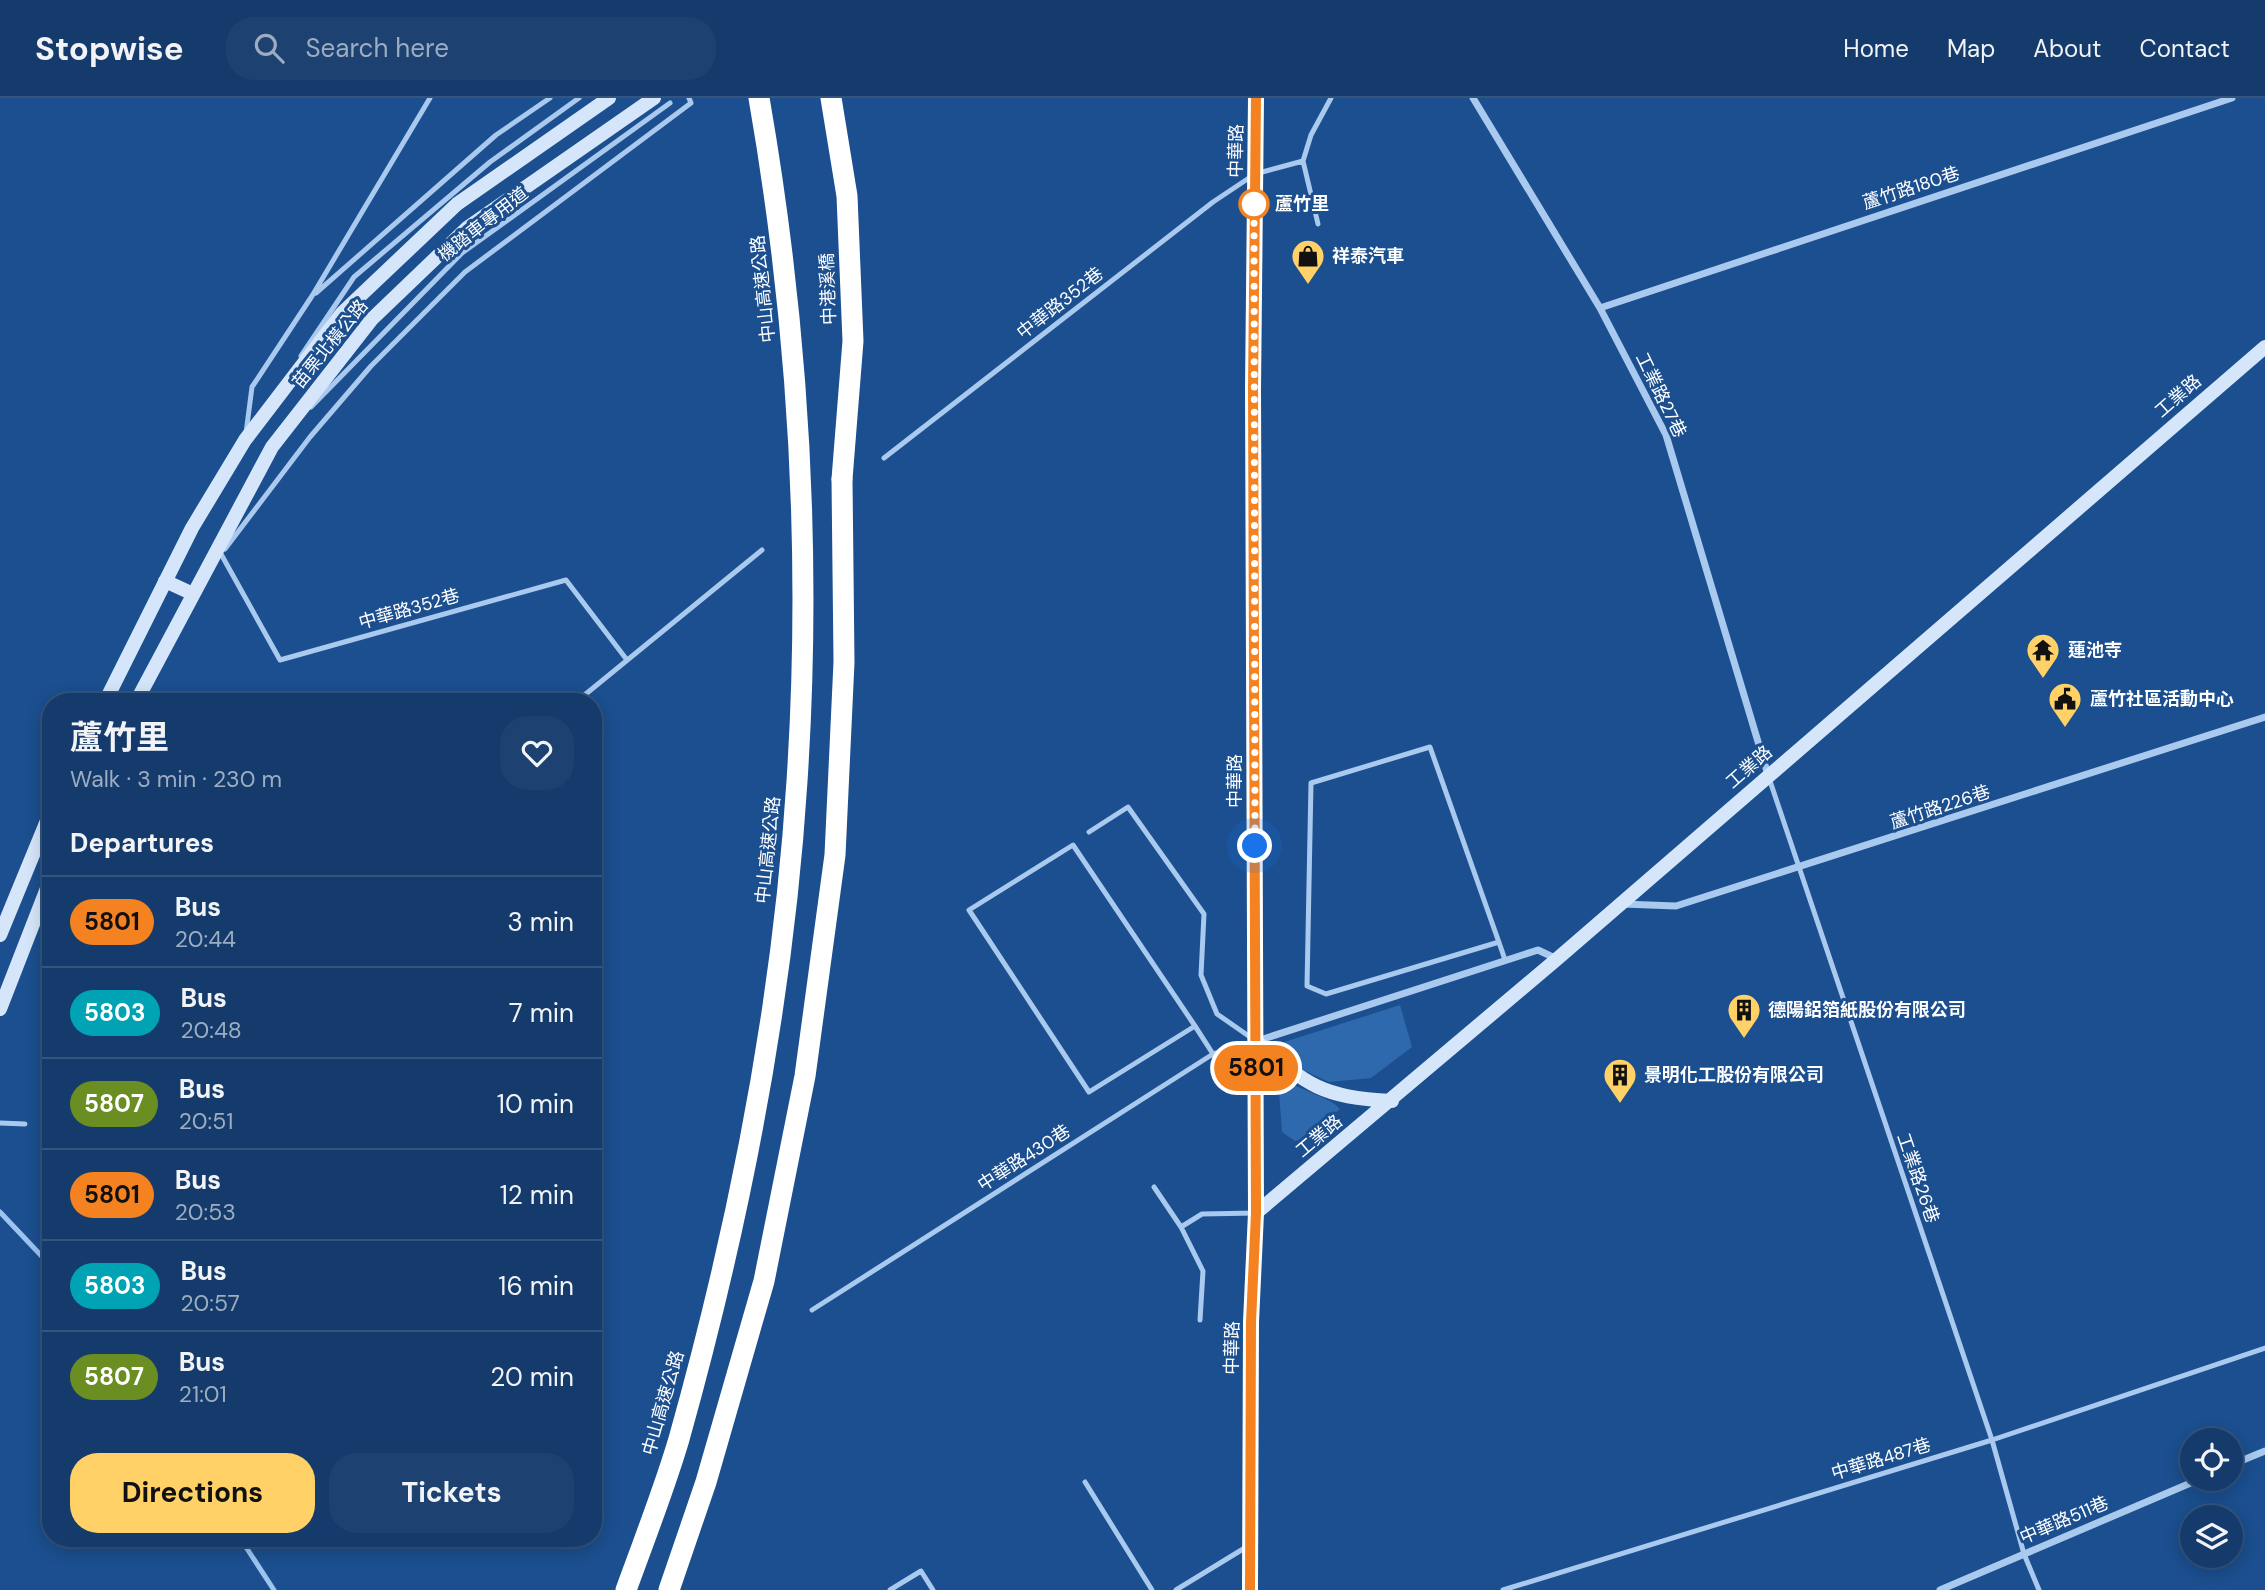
<!DOCTYPE html>
<meta charset="utf-8">
<style>
body{margin:0;font-family:"DM Sans","Noto Sans TC",sans-serif;background:#1d4271;color:#f1f3f6;height:100vh;display:flex;flex-direction:column;font-size:26px;white-space:nowrap}
*{box-sizing:border-box;margin:0}
p{font-size:23px;color:#9dadc1}
.icon{flex:none;width:38px;height:38px;fill:none;stroke:currentColor;stroke-width:2;stroke-linecap:round;stroke-linejoin:round}
.map{position:relative;flex:1;overflow:hidden}
.sheet{position:absolute;left:42px;top:595px;width:560px;height:854px;display:flex;flex-direction:column;background:#143b6b;border-radius:28px;box-shadow:0 4px 18px #0003,0 0 0 2px #33557e}
.sheet>*{flex:none}
.badge{padding:0 14px;border-radius:23px;font-size:24px;line-height:46px}
.fabs{position:absolute;left:2180px;top:1330px;display:grid;gap:14px}
.fabs a{display:grid;place-items:center;width:63px;height:63px;border-radius:50%;background:#143b6b;box-shadow:0 4px 18px #0003,0 0 0 2px #33557e;font-size:35px}
.you{position:absolute;width:35px;height:35px;margin:-18px;border:5px solid #fff;border-radius:50%;background:#1a73e8;box-shadow:0 0 0 10px #1a73e833}
.map>.badge{position:absolute;translate:-50% -50%;box-shadow:0 0 0 4px #fff}
h2{padding:0 28px;font-size:26px;line-height:63px}
.round{display:grid;place-items:center;flex:none;width:74px;height:74px;border-radius:28px;background:#1d4271}
.overview{display:flex;align-items:center;justify-content:space-between;height:119px;padding:0 28px}
h1{font-size:33px;font-weight:700;line-height:52px}
.action{display:flex;gap:14px;margin-top:auto;padding:14px 28px}
.action a{flex:1;height:80px;border-radius:28px;background:#ffd166;color:#111;font-size:28px;font-weight:700;line-height:80px;text-align:center}
.action a+a{background:#1d4271;color:#f1f3f6}
ul{padding:0;list-style:none}
li{display:flex;align-items:center;gap:21px;height:91px;padding:0 28px;border-top:2px solid #33557e}
li div{flex:1}
li b{display:block;font-size:26px}
li em{font-style:normal}
li .badge{min-width:77px;font-weight:700;text-align:center}
header{display:flex;align-items:center;gap:42px;box-sizing:border-box;height:98px;padding:0 35px;background:#143b6b;border-bottom:2px solid #33557e}
header strong{font-size:33px}
nav{display:flex;gap:38px;margin-inline-start:auto;font-size:24px}
.search{width:490px;height:63px;background:#1d4271;display:flex;align-items:center;gap:18px;box-sizing:border-box;padding:0 24px;border-radius:28px;color:#9dadc1;font-size:26px}
.map>svg:first-child{display:block}
.grass{fill:#2e69ad}
.lines{fill:none;stroke-linecap:round;stroke-linejoin:round}
.stream{stroke:#9cc4f0;stroke-width:5}
.lane{stroke:#a9c9ee;stroke-width:5}
.street{stroke:#a9c9ee;stroke-width:7}
.secondary{stroke:#d6e6fa;stroke-width:14}
.highway{stroke:#fff;stroke-width:21}
.highway-bridge{stroke:#fff;stroke-width:21}
.line-casing{stroke:#fff;stroke-width:16}
.line{stroke:#f58220;stroke-width:10}
.walk{stroke:#fff;stroke-width:7;stroke-dasharray:0 12.6}
.stop-dot{fill:#fff;stroke:#f58220;stroke-width:3.5}
.labels{text-anchor:middle;dominant-baseline:central;stroke-width:6;stroke-linejoin:round;paint-order:stroke}
.street-label{font-size:18px;fill:#fff;stroke:#1b4f8f}
.stop-label{font-size:18px;font-weight:bold;fill:#fff;stroke:#1b4f8f;text-anchor:start}
.poi-label{font-size:18px;font-weight:bold;fill:#fff;stroke:#1b4f8f;text-anchor:start}
</style>
<header>
<strong>Stopwise</strong>
<div class="search"><svg class="icon" aria-label="search" viewBox="0 0 24 24"><circle cx="10" cy="10" r="6"/><path d="M15 15l6 6"/></svg>Search here</div>
<nav><a>Home</a><a>Map</a><a>About</a><a>Contact</a></nav>
</header>
<div class="map">
<svg width="2265" height="1492" viewBox="0 0 2265 1492">
<rect width="100%" height="100%" fill="#1b4f8f"/>
<path class="grass" d="M 1400,907 L 1412,949 L 1371,980 L 1329,984 L 1303,972 L 1278,946 Z
M 1293,986 C 1308,995 1329,999 1340,1011 L 1305,1040 L 1295,1043 L 1282,1034 L 1279,994 Z"/>
<g class="lines">
<path class="stream" d="M 0,1114 L 51,1168
M 240,1440 L 274,1492"/>
<path class="lane" d="M 1303,63 L 1318,126
M 316,195 L 496,37 L 550,0
M 301,258 L 354,179 L 490,64 L 579,0
M 311,309 L 462,155 L 670,5
M 246,335 L 252,289 L 312,198 L 430,0
M 884,360 L 1213,104 L 1255,76 L 1303,63 L 1311,37 L 1331,0
M 225,451 L 310,339 L 371,268 L 465,174 L 691,5 L 689,0
M 221,456 L 280,562 L 566,482 L 627,562
M 576,604 L 762,452
M 1769,680 L 1992,1342 L 2024,1456 L 2039,1492
M 1089,734 L 1128,709 L 1204,816 L 1201,877 L 1217,916 L 1253,941
M 1499,844 L 1326,896 L 1307,888 L 1311,685 L 1430,649 L 1502,853 L 1505,862
M 1195,928 L 1089,994 L 969,812 L 1073,747 L 1195,928 L 1213,956
M 0,1025 L 25,1026
M 1154,1089 L 1181,1129 L 1202,1116 L 1256,1115
M 1181,1129 L 1203,1173 L 1200,1222
M 812,1212 L 1213,956 L 1254,944
M 1085,1384 L 1152,1492
M 890,1492 L 921,1473 L 933,1492
M 1176,1492 L 1248,1448
M 1503,1492 L 1992,1342 L 2265,1250"/>
<path class="street" d="M 1473,0 L 1600,210 L 1666,337 L 1768,677
M 1600,210 L 2232,0
M 1622,806 L 1676,808 L 2265,619
M 1257,943 L 1538,852 L 1557,861
M 2231,1367 L 2265,1353
M 1940,1492 L 2200,1381"/>
<path class="secondary" d="M 165,483 L 191,495
M 105,604 L 192,430 L 245,342 L 342,215 L 457,106 L 609,0
M 136,604 L 272,349 L 372,221 L 467,130 L 654,0
M 0,837 L 51,713
M 0,911 L 51,780
M 1256,943 C 1308,988 1321,999 1392,1003
M 1256,1115 L 1557,861 L 2265,249
M 1250,1492 L 1251,1224 L 1256,1115 L 1253,291 L 1256,0"/>
<path class="highway" d="M 831,0 L 847,98 L 853,243 L 842,381"/>
<path class="highway-bridge" d="M 626,1492 C 644,1442 664,1392 679,1341 C 739,1127 783,905 797,683 C 812,455 798,224 759,0
M 669,1492 L 706,1384 L 764,1183 L 805,978 L 835,757 L 844,564 L 842,381"/>
</g>
<g class="lines">
<defs>
<path id="line" d="M 1250,1492 L 1251,1224 L 1256,1115 L 1253,291 L 1256,0"/>
</defs>
<use href="#line" class="line-casing"/>
<use href="#line" class="line"/>
<path class="walk" d="M 1254,106 L 1254,103 L 1255,748"/>
</g>
<defs>
<symbol id="shop-pin" viewBox="-11 -11 22 30"><path d="M0 17L-7.5 6A9.5 9.5 0 1 1 7.5 6Z" fill="#ffd166" stroke="#1b4f8f"/><path d="M-5-2.5h2.3a2.7 3.5 0 0 1 5.4 0H5L5.5 6h-11ZM-1.5-2.5h3a1.5 2.3 0 0 0-3 0Z" fill="#111"/></symbol>
<symbol id="temple-pin" viewBox="-11 -11 22 30"><path d="M0 17L-7.5 6A9.5 9.5 0 1 1 7.5 6Z" fill="#ffd166" stroke="#1b4f8f"/><path d="M0-6L5-2H3V0L6.5 2.5H4V6H1.5V3h-3V6H-4V2.5H-6.5L-3 0V-2H-5Z" fill="#111"/></symbol>
<symbol id="civic-pin" viewBox="-11 -11 22 30"><path d="M0 17L-7.5 6A9.5 9.5 0 1 1 7.5 6Z" fill="#ffd166" stroke="#1b4f8f"/><path d="M-.6-6.5H3V-4.5H.6V-3L4-1V1h2V6H-6V1h2V-1L-.6-3ZM-1.2 2.5V6h2.4V2.5Z" fill="#111"/></symbol>
<symbol id="building-pin" viewBox="-11 -11 22 30"><path d="M0 17L-7.5 6A9.5 9.5 0 1 1 7.5 6Z" fill="#ffd166" stroke="#1b4f8f"/><path d="M-4-6H4V6H1V3H-1V6H-4ZM-2.5-4.3h1.7v1.8h-1.7ZM.8-4.3h1.7v1.8H.8ZM-2.5-1h1.7V.8h-1.7ZM.8-1h1.7V.8H.8Z" fill="#111"/></symbol>
</defs>
<g fill-rule="evenodd">
<use href="#shop-pin" x="1289" y="139" width="38" height="52"/>
<use href="#temple-pin" x="2024" y="533" width="38" height="52"/>
<use href="#civic-pin" x="2046" y="582" width="38" height="52"/>
<use href="#building-pin" x="1725" y="893" width="38" height="52"/>
<use href="#building-pin" x="1601" y="958" width="38" height="52"/>
</g>
<circle class="stop-dot" cx="1254" cy="106" r="14"/>
<g class="labels">
<g class="street-label">
<text transform="translate(1236 53) rotate(-89)">中華路</text>
<text transform="translate(1911 90) rotate(-18)">蘆竹路180巷</text>
<text transform="translate(483 126) rotate(-38)">機踏車專用道</text>
<text transform="translate(763 191) rotate(-96)">中山高速公路</text>
<text transform="translate(828 191) rotate(-92)">中港溪橋</text>
<text transform="translate(1060 205) rotate(-38)">中華路352巷</text>
<text transform="translate(330 246) rotate(-51)">苗栗北橫公路</text>
<text transform="translate(1661 297) rotate(64)">工業路27巷</text>
<text transform="translate(2178 298) rotate(-41)">工業路</text>
<text transform="translate(409 511) rotate(-16)">中華路352巷</text>
<text transform="translate(1749 669) rotate(-41)">工業路</text>
<text transform="translate(1235 683) rotate(-90)">中華路</text>
<text transform="translate(1940 709) rotate(-18)">蘆竹路226巷</text>
<text transform="translate(768 752) rotate(-84)">中山高速公路</text>
<text transform="translate(1319 1038) rotate(-40)">工業路</text>
<text transform="translate(1024 1060) rotate(-33)">中華路430巷</text>
<text transform="translate(1918 1080) rotate(71)">工業路26巷</text>
<text transform="translate(1232 1250) rotate(-89)">中華路</text>
<text transform="translate(663 1305) rotate(-74)">中山高速公路</text>
<text transform="translate(1881 1361) rotate(-17)">中華路487巷</text>
<text transform="translate(2064 1422) rotate(-23)">中華路511巷</text>
</g>
<g class="stop-label">
<text x="1275" y="106">蘆竹里</text>
</g>
<g class="poi-label">
<text x="1332" y="158">祥泰汽車</text>
<text x="2068" y="552">蓮池寺</text>
<text x="2090" y="601">蘆竹社區活動中心</text>
<text x="1768" y="912">德陽鋁箔紙股份有限公司</text>
<text x="1644" y="977">景明化工股份有限公司</text>
</g>
</g>
</svg>
<div class="fabs">
<a><svg class="icon" aria-label="locate" viewBox="0 0 24 24"><circle cx="12" cy="12" r="6"/><path d="M12 2v4M12 18v4M2 12h4M18 12h4"/></svg></a>
<a><svg class="icon" aria-label="layers" viewBox="0 0 24 24"><path d="M12 4l9 5-9 5-9-5zM3 14l9 5 9-5"/></svg></a>
</div>
<div class="you" style="left:1255px;top:748px"></div>
<b class="badge" style="left:1256px;top:970px;background:#f58220;color:#111">5801</b>
<section class="sheet">
<div class="overview"><div><h1>蘆竹里</h1><p>Walk · 3 min · 230 m</p></div><a class="round"><svg class="icon" aria-label="heart" viewBox="0 0 24 24"><path d="M12 20l-8-8c-3-5 5-10 8-4 3-6 11-1 8 4z"/></svg></a></div>
<h2>Departures</h2>
<ul>
<li><span class="badge" style="background:#f58220;color:#111">5801</span><div><b>Bus</b><p>20:44</p></div><em>3 min</em></li>
<li><span class="badge" style="background:#00a3b4;color:#fff">5803</span><div><b>Bus</b><p>20:48</p></div><em>7 min</em></li>
<li><span class="badge" style="background:#6b8e23;color:#fff">5807</span><div><b>Bus</b><p>20:51</p></div><em>10 min</em></li>
<li><span class="badge" style="background:#f58220;color:#111">5801</span><div><b>Bus</b><p>20:53</p></div><em>12 min</em></li>
<li><span class="badge" style="background:#00a3b4;color:#fff">5803</span><div><b>Bus</b><p>20:57</p></div><em>16 min</em></li>
<li><span class="badge" style="background:#6b8e23;color:#fff">5807</span><div><b>Bus</b><p>21:01</p></div><em>20 min</em></li>
</ul>
<div class="action"><a>Directions</a><a>Tickets</a></div>
</section>
</div>
